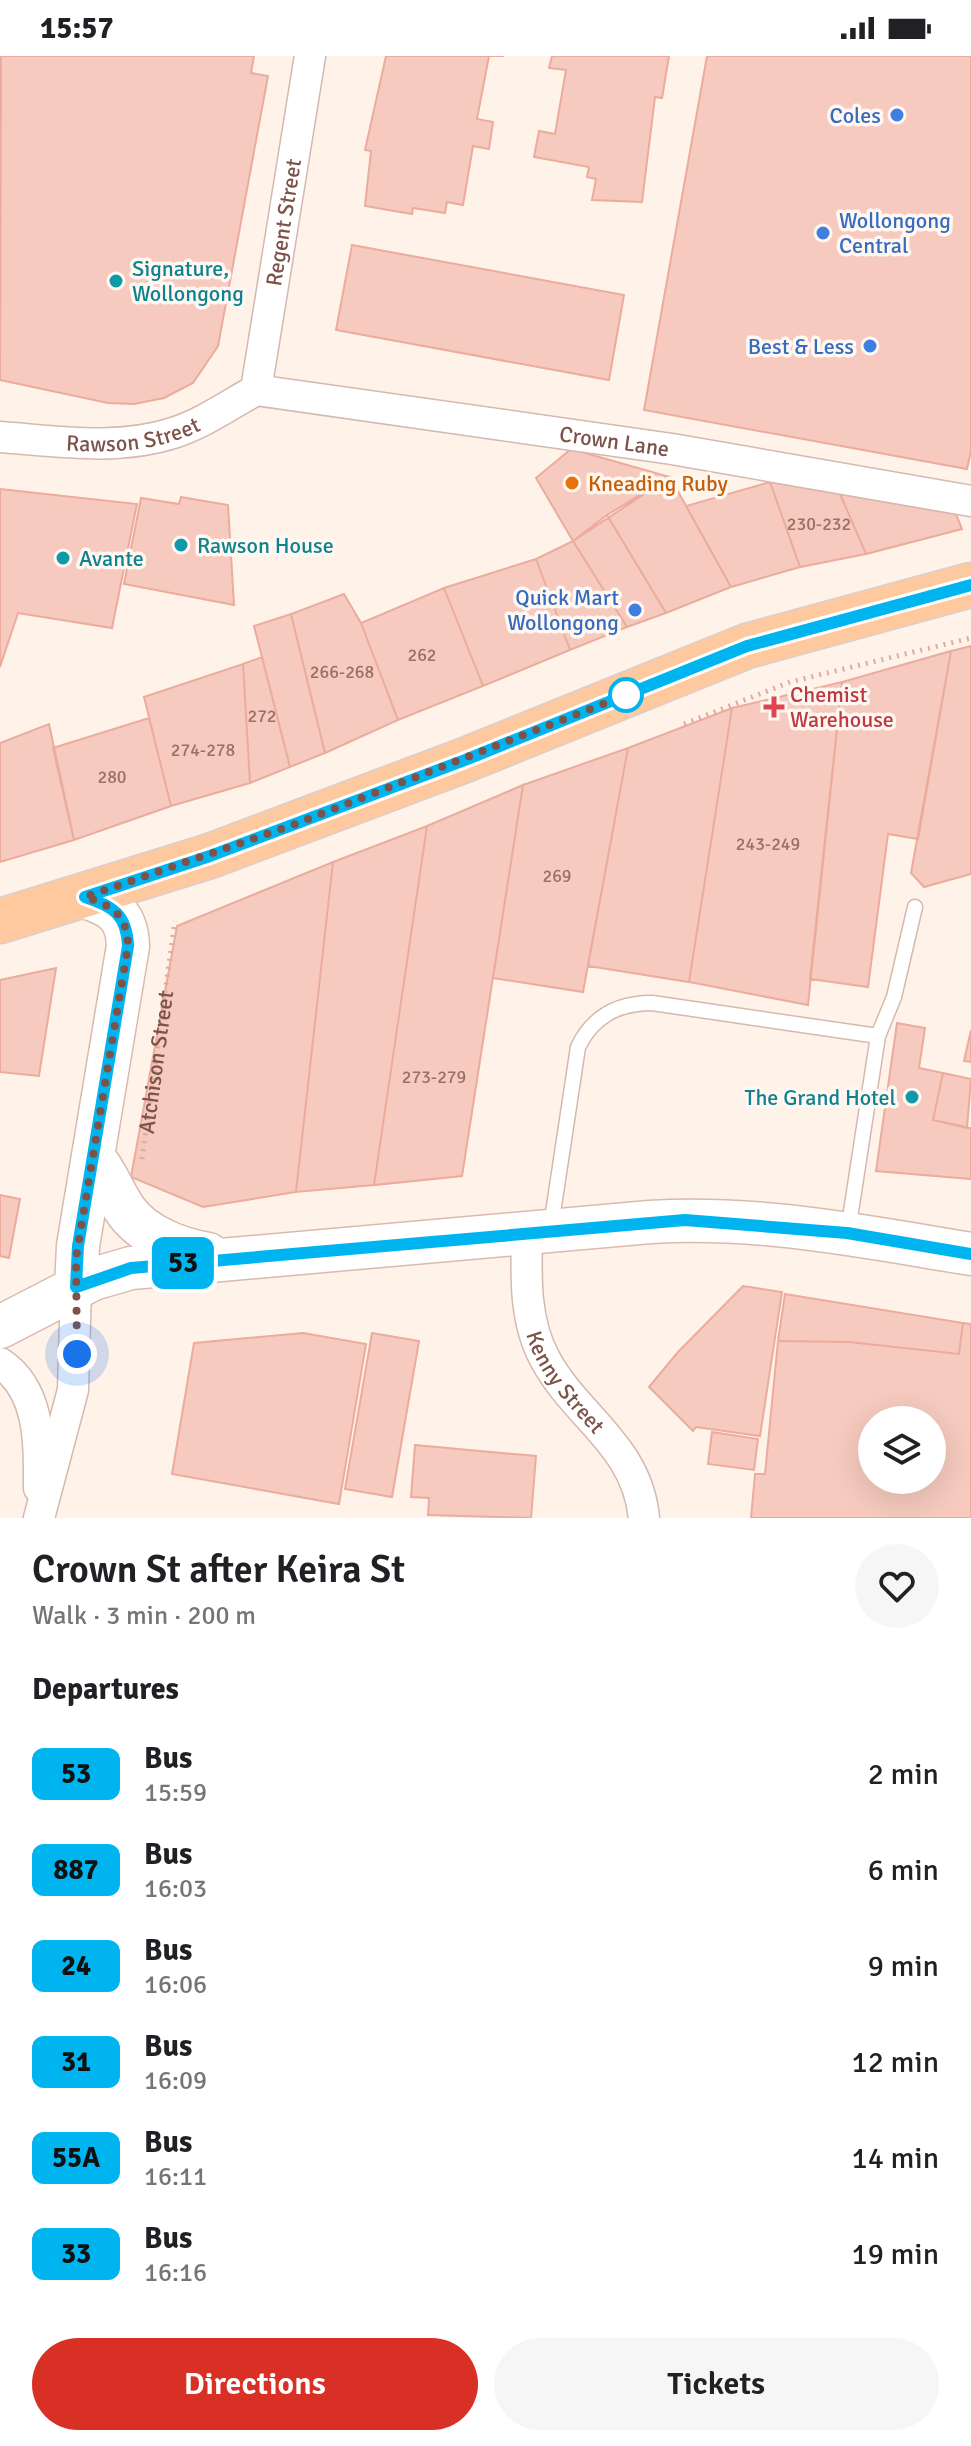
<!DOCTYPE html>
<meta charset="utf-8">
<style>
body{margin:0;font-family:Signika,sans-serif;background:#f6f6f6;color:#202124;height:100vh;display:flex;flex-direction:column;font-size:30px;white-space:nowrap}
*{box-sizing:border-box;margin:0}
p{font-size:26px;color:#757577}
.icon{flex:none;width:44px;height:44px;fill:none;stroke:currentColor;stroke-width:2;stroke-linecap:round;stroke-linejoin:round}
.map{position:relative;height:1462px;overflow:hidden}
.panel{display:flex;flex-direction:column;background:#fff;flex:1}
.panel>*{flex:none}
.badge{padding:0 16px;border-radius:12px;font-size:28px;line-height:52px}
.tools{position:absolute;left:858px;top:1350px;display:grid;gap:16px}
.tools a{display:grid;place-items:center;width:88px;height:88px;border-radius:50%;background:#fff;box-shadow:0 8px 32px #0002;font-size:40px}
.you{position:absolute;width:40px;height:40px;margin:-20px;border:6px solid #fff;border-radius:50%;background:#1a73e8;box-shadow:0 0 0 12px #1a73e833}
.map>.badge{position:absolute;translate:-50% -50%;box-shadow:0 0 0 4px #fff}
h2{padding:0 32px;font-size:30px;line-height:72px}
.round{display:grid;place-items:center;flex:none;width:84px;height:84px;border-radius:42px;background:#f6f6f6}
.head{display:flex;align-items:center;justify-content:space-between;height:136px;padding:0 32px}
h1{font-size:38px;font-weight:600;line-height:60px}
.button{display:flex;gap:16px;margin-top:auto;padding:16px 32px}
.button a{flex:1;height:92px;border-radius:48px;background:#d93025;color:#fff;font-size:32px;font-weight:600;line-height:92px;text-align:center}
.button a+a{background:#f6f6f6;color:#202124}
ul{padding:0;list-style:none}
li{display:flex;align-items:center;gap:24px;height:96px;padding:0 32px}
li div{flex:1}
li b{display:block;font-size:30px}
li em{font-style:normal}
li .badge{min-width:88px;font-weight:700;text-align:center}
.status{display:flex;justify-content:space-between;align-items:center;height:56px;padding:0 40px;background:#fff;direction:ltr}
.status svg{height:22px;fill:currentColor}
.map>svg:first-child{display:block}
.building{fill:#f6cabe;stroke:#ebac9d;stroke-width:2;fill-rule:evenodd}
.lines{fill:none;stroke-linecap:round;stroke-linejoin:round}
.service-casing{stroke:#d5b9b0;stroke-width:17}
.minor-casing{stroke:#d5b9b0;stroke-width:33}
.secondary-casing{stroke:#dabaaf;stroke-width:45}
.primary-casing{stroke:#dacfcc;stroke-width:47}
.path{stroke:#ddaca0;stroke-width:5;stroke-dasharray:2 6;stroke-linecap:butt}
.service{stroke:#fff;stroke-width:14}
.minor{stroke:#fff;stroke-width:30}
.secondary{stroke:#fff;stroke-width:42}
.primary{stroke:#ffc9a0;stroke-width:44}
.line-casing{stroke:#fff;stroke-width:18}
.line{stroke:#00b5ef;stroke-width:12}
.walk{stroke:#7c5249;stroke-width:8;stroke-dasharray:0 14.4}
.shop-dot{fill:#3f7fe0;stroke:#fff7f2;stroke-width:3}
.culture-dot{fill:#0f9aa8;stroke:#fff7f2;stroke-width:3}
.food-dot{fill:#e8710a;stroke:#fff7f2;stroke-width:3}
.stop-dot{fill:#fff;stroke:#00b5ef;stroke-width:4}
.health-dot{fill:#e0444e;stroke:#fff7f2;stroke-width:3}
.labels{text-anchor:middle;dominant-baseline:central;stroke-width:7;stroke-linejoin:round;paint-order:stroke}
.number-label{font-size:18px;fill:#9a7066}
.shop-label{font-size:22px;fill:#366cbe;stroke:#fff7f2;text-anchor:end}
.street-label{font-size:22px;fill:#7c5249;stroke:#fff7f2}
.culture-label{font-size:22px;fill:#0d838f;stroke:#fff7f2;text-anchor:start}
.food-label{font-size:22px;fill:#c56008;stroke:#fff7f2;text-anchor:start}
.health-label{font-size:22px;fill:#be3a42;stroke:#fff7f2;text-anchor:start}
</style>
<div class="status"><b>15:57</b><svg viewBox="0 0 49 12"><path d="M0 12V9h3v3zM5 12V6h3v6zM10 12V3h3v9zM15 12V0h3v12zM26 1h20v11H26zM47 4h2v5h-2z"/></svg></div>
<div class="map">
<svg width="971" height="1462" viewBox="0 0 971 1462">
<rect width="100%" height="100%" fill="#fef2e9"/>
<path class="building" d="M 1,0 L 254,0 L 251,17 L 268,20 L 218,290 L 193,327 L 164,342 L 134,348 L 108,347 L 0,324 Z
M 386,0 L 504,0 L 489,0 L 477,63 L 493,66 L 489,93 L 473,90 L 463,149 L 447,146 L 445,157 L 413,152 L 412,158 L 365,150 L 371,95 L 365,94 Z
M 552,0 L 669,0 L 662,42 L 655,41 L 642,146 L 592,144 L 596,123 L 587,121 L 589,111 L 534,101 L 539,75 L 555,78 L 566,14 L 549,12 Z
M 707,0 L 971,0 L 971,395 L 967,413 L 644,354 Z
M 352,189 L 624,239 L 609,324 L 336,274 Z
M 571,393 L 670,421 L 573,485 L 536,422 Z
M 670,421 L 731,531 L 666,557 L 607,459 Z
M 770,426 L 840,438 L 866,498 L 800,511 Z
M 770,426 L 800,511 L 731,531 L 686,450 Z
M 0,433 L 137,448 L 112,572 L 18,557 L 0,611 Z
M 840,438 L 956,458 L 962,473 L 866,498 Z
M 181,441 L 228,449 L 234,549 L 124,528 L 141,442 L 179,448 Z
M 607,459 L 666,557 L 627,571 L 573,485 Z
M 573,485 L 627,571 L 570,594 L 536,503 Z
M 536,503 L 570,594 L 483,630 L 444,532 Z
M 444,532 L 483,630 L 398,664 L 361,567 Z
M 344,538 L 361,567 L 398,664 L 325,697 L 291,558 Z
M 291,558 L 325,697 L 290,711 L 254,570 Z
M 971,590 L 971,818 L 924,831 L 911,817 L 951,595 Z
M 951,595 L 918,783 L 888,778 L 868,931 L 810,923 L 842,626 Z
M 262,601 L 290,711 L 250,727 L 243,608 Z
M 243,608 L 250,727 L 171,750 L 144,641 Z
M 842,626 L 808,949 L 689,926 L 732,652 Z
M 732,652 L 689,926 L 588,910 L 628,692 Z
M 149,662 L 171,750 L 74,784 L 53,692 Z
M 49,668 L 74,784 L 0,806 L 0,687 Z
M 628,692 L 583,936 L 493,922 L 523,729 Z
M 523,729 L 462,1120 L 374,1129 L 427,770 Z
M 427,770 L 374,1129 L 296,1136 L 333,806 Z
M 333,806 L 296,1136 L 203,1151 L 131,1121 L 177,870 Z
M 56,912 L 39,1020 L 0,1016 L 0,924 Z
M 897,967 L 925,972 L 919,1012 L 943,1017 L 933,1064 L 971,1072 L 971,1123 L 876,1115 Z
M 971,974 L 971,1006 L 964,1005 Z
M 943,1017 L 971,1023 L 967,1072 L 933,1064 Z
M 0,1139 L 20,1143 L 9,1202 L 0,1200 Z
M 743,1230 L 782,1236 L 760,1380 L 696,1371 L 693,1375 L 649,1331 L 678,1296 Z
M 785,1238 L 963,1267 L 959,1298 L 849,1286 L 778,1285 Z
M 963,1267 L 971,1268 L 971,1462 L 751,1462 L 755,1418 L 765,1418 L 778,1285 L 849,1286 L 959,1298 ZM 872,1364 L 932,1364 L 932,1424 L 872,1424 Z
M 303,1277 L 366,1288 L 339,1448 L 172,1418 L 194,1287 Z
M 372,1277 L 419,1285 L 392,1441 L 345,1433 Z
M 712,1376 L 758,1383 L 754,1414 L 708,1408 Z
M 415,1389 L 536,1400 L 531,1462 L 428,1459 L 429,1442 L 411,1441 Z"/>
<g class="lines">
<defs>
<path id="service" d="M 878,980 L 894,941 L 915,851
M 551,1170 L 578,991 C 593,960 618,947 652,947 L 878,980 L 848,1175"/>
<g id="minor">
<path id="s2" d="M 256,334 L 672,393 L 971,445"/>
<path id="s3" d="M 256,334 L 310,0"/>
<path id="s4" d="M 0,381 C 56,385 118,395 173,377 C 202,368 229,349 256,334"/>
<path id="s5" d="M 527,1176 C 526,1219 524,1265 545,1303 C 576,1361 637,1389 644,1462"/>
<path d="M 0,1307 C 41,1334 39,1388 39,1432"/>
<path d="M 39,1462 L 73,1334 L 76,1231"/>
</g>
<path id="secondary" d="M 93,1101 C 108,1118 113,1137 126,1155 C 144,1180 179,1193 208,1198
M 76,1231 L 78,1190 L 128,890 C 127,859 113,850 85,841
M 0,1271 L 93,1223 L 131,1212 L 650,1166 C 758,1159 866,1181 971,1198"/>
<path id="primary" d="M 0,865 L 210,800 L 465,704 L 747,590 L 971,529"/>
</defs>
<use href="#service" class="service-casing"/>
<use href="#minor" class="minor-casing"/>
<use href="#secondary" class="secondary-casing"/>
<use href="#primary" class="primary-casing"/>
<g class="path">
<path d="M 684,668 L 790,626 L 971,582"/>
<path id="s1" d="M 142,1103 L 175,865"/>
</g>
<use href="#service" class="service"/>
<use href="#minor" class="minor"/>
<use href="#secondary" class="secondary"/>
<use href="#primary" class="primary"/>
</g>
<g class="lines">
<defs>
<path id="line" d="M 971,529 L 747,590 L 465,704 L 210,800 L 85,841 C 113,850 127,859 128,890 L 78,1190 L 76,1231 L 131,1212 L 685,1164 L 847,1177 L 971,1198"/>
</defs>
<use href="#line" class="line-casing"/>
<use href="#line" class="line"/>
<path class="walk" d="M 77,1298 L 76,1202 L 128,890 C 127,859 113,850 85,841 L 290,770 L 634,636 L 626,639"/>
</g>
<g class="shop-dot">
<circle cx="897" cy="59" r="8"/>
<circle cx="823" cy="177" r="8"/>
<circle cx="870" cy="290" r="8"/>
<circle cx="635" cy="554" r="8"/>
</g>
<g class="culture-dot">
<circle cx="116" cy="225" r="8"/>
<circle cx="181" cy="489" r="8"/>
<circle cx="63" cy="502" r="8"/>
<circle cx="912" cy="1041" r="8"/>
</g>
<circle class="food-dot" cx="572" cy="427" r="8"/>
<circle class="stop-dot" cx="626" cy="639" r="16"/>
<path class="health-dot" d="M770 639h8v8h8v8h-8v8h-8v-8h-8v-8h8z"/>
<g class="labels">
<g class="number-label">
<text x="819" y="468">230-232</text>
<text x="422" y="599">262</text>
<text x="342" y="616">266-268</text>
<text x="262" y="660">272</text>
<text x="203" y="694">274-278</text>
<text x="112" y="721">280</text>
<text x="768" y="788">243-249</text>
<text x="557" y="820">269</text>
<text x="434" y="1021">273-279</text>
</g>
<g class="shop-label">
<text x="881" y="59">Coles</text>
<text x="839" y="164" text-anchor="start">Wollongong<tspan x="839" dy="25">Central</tspan></text>
<text x="854" y="290">Best &amp; Less</text>
<text x="619" y="541">Quick Mart<tspan x="619" dy="25">Wollongong</tspan></text>
</g>
<g class="street-label">
<text stroke="none"><textPath href="#s3" startOffset="170">Regent Street</textPath></text>
<text stroke="none"><textPath href="#s4" startOffset="134">Rawson Street</textPath></text>
<text stroke="none"><textPath href="#s2" startOffset="362">Crown Lane</textPath></text>
<text stroke="none"><textPath href="#s1" startOffset="98">Atchison Street</textPath></text>
<text stroke="none"><textPath href="#s5" startOffset="160">Kenny Street</textPath></text>
</g>
<g class="culture-label">
<text x="132" y="212">Signature,<tspan x="132" dy="25">Wollongong</tspan></text>
<text x="197" y="489">Rawson House</text>
<text x="79" y="502">Avante</text>
<text x="896" y="1041" text-anchor="end">The Grand Hotel</text>
</g>
<g class="food-label">
<text x="588" y="427">Kneading Ruby</text>
</g>
<g class="health-label">
<text x="790" y="638">Chemist<tspan x="790" dy="25">Warehouse</tspan></text>
</g>
</g>
</svg>
<div class="tools">
<a><svg class="icon" aria-label="layers" viewBox="0 0 24 24"><path d="M12 4l9 5-9 5-9-5zM3 14l9 5 9-5"/></svg></a>
</div>
<div class="you" style="left:77px;top:1298px"></div>
<b class="badge" style="left:183px;top:1207px;background:#00b5ef;color:#111">53</b>
</div>
<section class="panel">
<div class="head"><div><h1>Crown St after Keira St</h1><p>Walk · 3 min · 200 m</p></div><a class="round"><svg class="icon" aria-label="heart" viewBox="0 0 24 24"><path d="M12 20l-8-8c-3-5 5-10 8-4 3-6 11-1 8 4z"/></svg></a></div>
<h2>Departures</h2>
<ul>
<li><span class="badge" style="background:#00b5ef;color:#111">53</span><div><b>Bus</b><p>15:59</p></div><em>2 min</em></li>
<li><span class="badge" style="background:#00b5ef;color:#111">887</span><div><b>Bus</b><p>16:03</p></div><em>6 min</em></li>
<li><span class="badge" style="background:#00b5ef;color:#111">24</span><div><b>Bus</b><p>16:06</p></div><em>9 min</em></li>
<li><span class="badge" style="background:#00b5ef;color:#111">31</span><div><b>Bus</b><p>16:09</p></div><em>12 min</em></li>
<li><span class="badge" style="background:#00b5ef;color:#111">55A</span><div><b>Bus</b><p>16:11</p></div><em>14 min</em></li>
<li><span class="badge" style="background:#00b5ef;color:#111">33</span><div><b>Bus</b><p>16:16</p></div><em>19 min</em></li>
</ul>
<div class="button"><a>Directions</a><a>Tickets</a></div>
</section>
